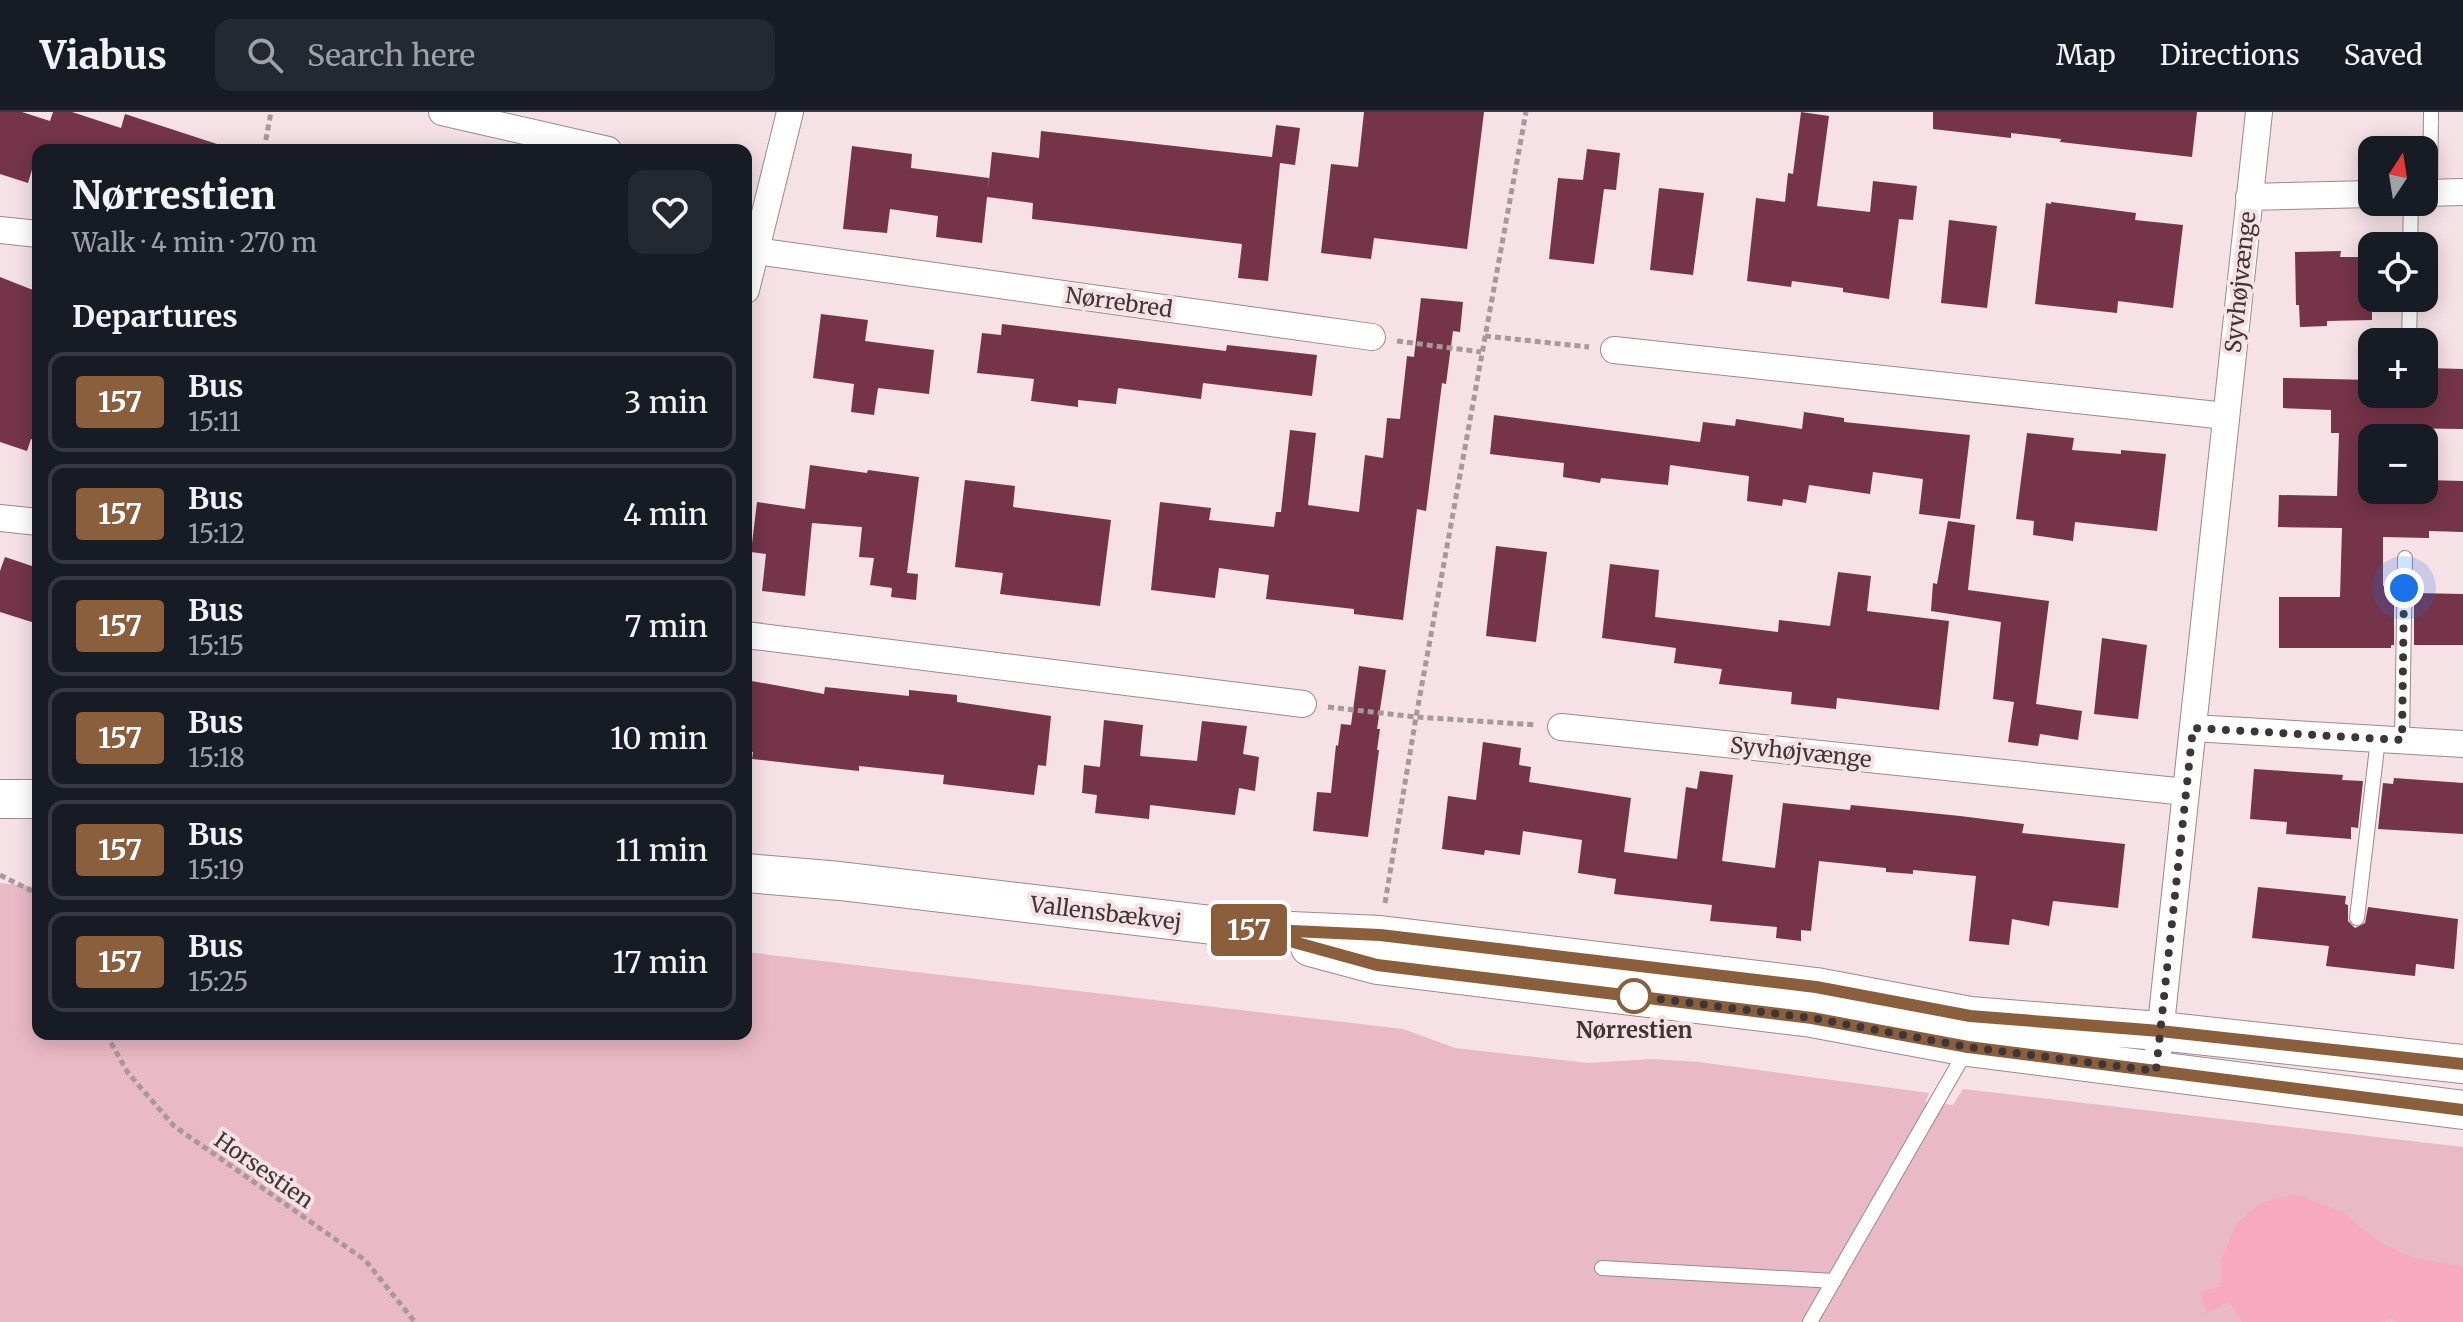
<!DOCTYPE html>
<meta charset="utf-8">
<style>
body{margin:0;font-family:Merriweather,serif;background:#242831;color:#f1f3f6;height:100vh;display:flex;flex-direction:column;font-size:30px;white-space:nowrap}
*{box-sizing:border-box;margin:0}
p{font-size:26px;color:#9ea1a6}
.icon{flex:none;width:44px;height:44px;fill:none;stroke:currentColor;stroke-width:2;stroke-linecap:round;stroke-linejoin:round}
.map{position:relative;flex:1;overflow:hidden}
.drawer{position:absolute;left:32px;top:32px;width:720px;height:896px;display:flex;flex-direction:column;background:#171b24;border-radius:16px;box-shadow:0 4px 20px #0003}
.drawer>*{flex:none}
.badge{padding:0 16px;border-radius:6px;font-size:28px;line-height:52px}
.needle{width:52px;rotate:12deg}
.controls{position:absolute;left:2358px;top:24px;display:grid;gap:16px}
.controls a{display:grid;place-items:center;width:80px;height:80px;border-radius:16px;background:#171b24;box-shadow:0 4px 20px #0003;font-size:40px}
.you{position:absolute;width:40px;height:40px;margin:-20px;border:6px solid #fff;border-radius:50%;background:#1a73e8;box-shadow:0 0 0 12px #1a73e833}
.map>.badge{position:absolute;translate:-50% -50%;box-shadow:0 0 0 4px #fff}
h2{padding:0 40px;font-size:30px;line-height:72px}
.round{display:grid;place-items:center;flex:none;width:84px;height:84px;border-radius:16px;background:#242831}
.summary{display:flex;align-items:center;justify-content:space-between;height:136px;padding:0 40px}
h1{font-size:38px;font-weight:800;line-height:60px}
ul{padding:0;list-style:none}
li{display:flex;align-items:center;gap:24px;height:100px;margin:0 16px 12px;padding:0 24px;border:4px solid #363941;border-radius:16px}
li div{flex:1}
li b{display:block;font-size:30px}
li em{font-style:normal}
li .badge{min-width:88px;font-weight:700;text-align:center}
header{display:flex;align-items:center;gap:48px;box-sizing:border-box;height:112px;padding:0 40px;background:#171b24;border-bottom:2px solid #363941}
header strong{font-size:38px}
nav{display:flex;gap:44px;margin-inline-start:auto;font-size:28px}
.search{width:560px;height:72px;background:#242831;display:flex;align-items:center;gap:20px;box-sizing:border-box;padding:0 28px;border-radius:16px;color:#9ea1a6;font-size:30px}
.map>svg:first-child{display:block}
.green{fill:#e9b9c5}
.water{fill:#f6a9bf}
.building{fill:#75344a}
.lines{fill:none;stroke-linecap:round;stroke-linejoin:round}
.lane-casing{stroke:#9b898e;stroke-width:16}
.street-casing{stroke:#9b898e;stroke-width:28}
.secondary-casing{stroke:#9b898e;stroke-width:40}
.path{stroke:#a7989c;stroke-width:5;stroke-dasharray:6 4;stroke-linecap:butt}
.lane{stroke:#fff;stroke-width:14}
.street{stroke:#fff;stroke-width:26}
.secondary{stroke:#fff;stroke-width:38}
.line-casing{stroke:#fff;stroke-width:18}
.line{stroke:#8b5e3c;stroke-width:12}
.walk{stroke:#3d3537;stroke-width:8;stroke-dasharray:0 14.4}
.stop-dot{fill:#fff;stroke:#8b5e3c;stroke-width:4}
.labels{text-anchor:middle;dominant-baseline:central;stroke-width:8;stroke-linejoin:round;paint-order:stroke}
.street-label{font-size:22px;fill:#3d3537;stroke:#f5e1e6}
.stop-label{font-size:22px;font-weight:bold;fill:#3d3537;stroke:#f5e1e6}
</style>
<header>
<strong>Viabus</strong>
<div class="search"><svg class="icon" aria-label="search" viewBox="0 0 24 24"><circle cx="10" cy="10" r="6"/><path d="M15 15l6 6"/></svg>Search here</div>
<nav><a>Map</a><a>Directions</a><a>Saved</a></nav>
</header>
<div class="map">
<svg width="2463" height="1210" viewBox="0 0 2463 1210">
<rect width="100%" height="100%" fill="#f5e1e6"/>
<path class="green" d="M 0,771 L 38,775 L 38,922 L 746,922 L 746,840 L 1403,917 L 1455,936 L 1588,951 L 1652,947 L 1699,950 L 1929,981 L 1925,990 L 1953,993 L 1963,977 L 2463,1035 L 2463,1210 L 0,1210 Z"/>
<path class="water" d="M 2296,1082 L 2342,1100 L 2379,1130 L 2414,1146 L 2463,1155 L 2463,1210 L 2397,1210 L 2392,1206 L 2382,1210 L 2242,1210 L 2229,1190 L 2207,1201 L 2200,1181 L 2221,1174 L 2221,1148 L 2237,1111 L 2261,1091 Z"/>
<path class="building" d="M 0,0 L 22,0 L 50,9 L 53,0 L 72,0 L 121,16 L 125,2 L 220,33 L 219,38 L 38,38 L 28,71 L 0,62 Z
M 1364,0 L 1484,0 L 1467,137 L 1374,126 L 1371,147 L 1321,141 L 1331,52 L 1358,55 Z
M 1801,0 L 1829,4 L 1817,94 L 1870,100 L 1873,69 L 1917,74 L 1913,108 L 1899,107 L 1889,187 L 1843,180 L 1843,176 L 1792,169 L 1791,175 L 1747,169 L 1756,86 L 1785,90 L 1788,61 L 1793,62 Z
M 1933,0 L 2197,0 L 2192,45 L 2060,30 L 2061,27 L 2011,21 L 2011,26 L 1933,17 Z
M 1276,13 L 1300,16 L 1295,53 L 1280,51 L 1268,169 L 1238,166 L 1242,132 L 1032,107 L 1033,91 L 987,85 L 982,131 L 936,125 L 938,104 L 890,97 L 887,121 L 843,117 L 852,34 L 912,42 L 911,56 L 989,66 L 988,78 L 992,40 L 1039,46 L 1041,19 L 1272,45 Z
M 1587,37 L 1620,41 L 1616,78 L 1604,77 L 1594,152 L 1549,147 L 1558,66 L 1583,68 Z
M 1659,76 L 1704,81 L 1693,163 L 1650,158 Z
M 2051,90 L 2136,101 L 2135,108 L 2183,113 L 2173,196 L 2118,189 L 2117,201 L 2035,192 L 2046,91 L 2051,92 Z
M 1949,108 L 1997,114 L 1987,196 L 1941,191 Z
M 2341,139 L 2340,145 L 2372,145 L 2372,208 L 2327,209 L 2327,214 L 2300,215 L 2299,193 L 2296,193 L 2295,140 Z
M 0,165 L 38,180 L 38,330 L 31,327 L 27,339 L 0,330 Z
M 1421,186 L 1463,190 L 1460,220 L 1453,219 L 1446,272 L 1442,271 L 1426,399 L 1417,397 L 1403,508 L 1354,502 L 1354,497 L 1266,487 L 1269,463 L 1219,456 L 1215,486 L 1151,478 L 1160,390 L 1211,396 L 1209,408 L 1274,415 L 1276,400 L 1281,400 L 1290,318 L 1316,321 L 1308,393 L 1359,400 L 1365,343 L 1383,346 L 1387,306 L 1400,307 L 1407,244 L 1414,245 Z
M 821,202 L 868,208 L 865,229 L 934,238 L 929,282 L 878,276 L 874,303 L 851,300 L 854,272 L 813,266 Z
M 1002,212 L 1226,239 L 1227,233 L 1317,243 L 1312,284 L 1203,271 L 1201,287 L 1118,276 L 1116,292 L 1078,288 L 1078,295 L 1031,289 L 1034,267 L 977,261 L 982,221 L 1001,223 Z
M 2428,256 L 2463,257 L 2463,317 L 2389,316 L 2389,326 L 2372,326 L 2372,378 L 2426,378 L 2426,368 L 2463,369 L 2463,420 L 2429,419 L 2429,426 L 2383,425 L 2383,474 L 2392,474 L 2392,481 L 2394,481 L 2394,533 L 2391,533 L 2391,536 L 2279,536 L 2279,485 L 2340,485 L 2342,416 L 2278,415 L 2279,383 L 2337,384 L 2339,321 L 2331,321 L 2331,298 L 2283,296 L 2283,266 L 2372,268 L 2372,282 L 2424,282 L 2424,277 L 2428,277 Z
M 1804,300 L 1844,306 L 1844,310 L 1970,323 L 1960,407 L 1919,402 L 1923,367 L 1873,360 L 1870,382 L 1809,373 L 1806,391 L 1783,387 L 1782,394 L 1747,389 L 1749,364 L 1670,353 L 1668,373 L 1601,366 L 1600,371 L 1563,365 L 1564,351 L 1490,342 L 1494,303 L 1700,330 L 1703,310 L 1735,314 L 1736,307 L 1802,317 Z
M 2027,321 L 2074,326 L 2072,338 L 2121,342 L 2121,338 L 2166,342 L 2157,419 L 2075,410 L 2073,429 L 2033,423 L 2034,409 L 2016,407 Z
M 810,353 L 867,361 L 868,358 L 919,365 L 907,461 L 918,462 L 916,488 L 891,485 L 892,476 L 870,473 L 874,446 L 859,445 L 862,415 L 812,411 L 805,484 L 762,479 L 766,442 L 751,440 L 757,390 L 805,397 Z
M 965,368 L 1015,374 L 1013,395 L 1111,408 L 1100,494 L 1000,482 L 1003,461 L 955,455 Z
M 1948,409 L 1975,413 L 1968,478 L 2049,489 L 2036,592 L 2082,599 L 2078,628 L 2040,622 L 2038,634 L 2008,630 L 2014,590 L 1993,587 L 2001,510 L 1931,499 L 1933,471 L 1937,472 Z
M 1496,434 L 1547,440 L 1536,530 L 1486,524 Z
M 5,445 L 38,456 L 38,512 L 0,500 L 0,459 Z
M 1610,452 L 1659,458 L 1655,505 L 1778,520 L 1779,508 L 1830,514 L 1838,460 L 1871,464 L 1867,499 L 1949,509 L 1939,598 L 1837,586 L 1836,597 L 1791,592 L 1792,580 L 1719,572 L 1722,557 L 1674,551 L 1676,536 L 1602,526 Z
M 2414,481 L 2463,482 L 2463,533 L 2414,533 Z
M 2102,526 L 2147,533 L 2138,607 L 2094,602 Z
M 1359,554 L 1386,558 L 1377,617 L 1380,617 L 1377,638 L 1379,638 L 1368,725 L 1313,719 L 1317,680 L 1331,681 L 1336,633 L 1338,634 L 1341,612 L 1351,613 Z
M 746,568 L 824,582 L 825,575 L 909,584 L 909,578 L 957,583 L 957,590 L 1051,604 L 1046,654 L 1038,653 L 1034,683 L 943,672 L 944,663 L 859,654 L 859,659 L 752,647 L 753,640 L 746,639 Z
M 1104,608 L 1143,613 L 1140,644 L 1197,649 L 1202,609 L 1247,614 L 1243,642 L 1259,645 L 1255,679 L 1239,676 L 1235,703 L 1150,693 L 1149,707 L 1095,701 L 1097,683 L 1082,681 L 1084,653 L 1100,655 Z
M 1483,630 L 1521,636 L 1519,653 L 1531,655 L 1529,670 L 1631,686 L 1624,740 L 1677,747 L 1686,675 L 1697,677 L 1700,659 L 1733,663 L 1722,749 L 1775,756 L 1783,691 L 1850,698 L 1851,693 L 1960,704 L 2024,712 L 2022,721 L 2125,732 L 2118,796 L 2053,789 L 2049,814 L 2012,807 L 2009,833 L 1969,829 L 1976,764 L 1913,758 L 1913,762 L 1886,760 L 1886,756 L 1819,749 L 1811,819 L 1801,818 L 1801,829 L 1776,826 L 1777,815 L 1710,809 L 1712,793 L 1614,782 L 1616,767 L 1578,761 L 1582,728 L 1523,719 L 1520,743 L 1485,738 L 1484,743 L 1442,737 L 1448,684 L 1476,688 Z
M 2254,657 L 2343,663 L 2342,668 L 2363,669 L 2358,716 L 2351,715 L 2351,727 L 2286,722 L 2287,710 L 2250,707 Z
M 2394,666 L 2463,671 L 2463,722 L 2378,717 L 2383,671 L 2393,672 Z
M 2258,775 L 2346,784 L 2345,792 L 2348,793 L 2348,809 L 2355,816 L 2365,811 L 2368,795 L 2458,807 L 2454,857 L 2416,852 L 2415,864 L 2326,854 L 2329,834 L 2252,826 Z"/>
<g class="lines">
<defs>
<path id="lane" d="M 2430,81 L 2431,0
M 2410,134 L 2411,90
M 2409,230 L 2410,186
M 2402,628 L 2405,446
M 2357,806 L 2378,627
M 1602,1156 L 1834,1169
M 1810,1210 L 1966,939"/>
<path id="street" d="M 442,0 L 608,38
M 2424,81 L 2463,80
M 2249,85 L 2372,82
M 0,118 L 38,122
M 756,139 L 1372,225
M 746,178 L 790,0
M 1614,238 L 2226,304
M 0,406 L 38,410
M 746,523 L 1303,592
M 1561,615 L 2186,680
M 2193,616 L 2463,632
M 2156,959 L 2259,0"/>
<path id="secondary" d="M 0,687 L 38,687
M 746,761 L 840,769 L 1246,817 L 1380,823 L 1816,875 L 1970,904 L 2160,919 L 2463,952
M 1310,835 L 1377,853 L 1812,906 L 1968,935 L 2463,998"/>
</defs>
<use href="#lane" class="lane-casing"/>
<use href="#street" class="street-casing"/>
<use href="#secondary" class="secondary-casing"/>
<path class="path" d="M 264,38 L 271,0
M 1485,224 L 1589,235
M 1397,229 L 1481,240
M 1328,595 L 1416,605 L 1537,613
M 0,763 L 38,782
M 1385,791 L 1416,605 L 1526,0
M 106,922 L 128,961 L 174,1014 L 365,1148 L 415,1210"/>
<use href="#lane" class="lane"/>
<use href="#street" class="street"/>
<use href="#secondary" class="secondary"/>
</g>
<g class="lines">
<defs>
<path id="line" d="M 2463,952 L 2160,919 L 1970,904 L 1816,875 L 1380,823 L 1246,817 L 1377,853 L 1812,906 L 1968,935 L 2463,998"/>
</defs>
<use href="#line" class="line-casing"/>
<use href="#line" class="line"/>
<path class="walk" d="M 1634,884 L 1626,883 L 1812,906 L 1968,935 L 2156,959 L 2193,616 L 2402,628 L 2404,476"/>
</g>
<circle class="stop-dot" cx="1634" cy="884" r="16"/>
<g class="labels">
<g class="street-label">
<text transform="translate(2240 170) rotate(-84)">Syvhøjvænge</text>
<text transform="translate(1119 190) rotate(8)">Nørrebred</text>
<text transform="translate(1801 640) rotate(6)">Syvhøjvænge</text>
<text transform="translate(1106 801) rotate(7)">Vallensbækvej</text>
<text transform="translate(264 1058) rotate(35)">Horsestien</text>
</g>
<g class="stop-label">
<text x="1634" y="918">Nørrestien</text>
</g>
</g>
</svg>
<div class="controls">
<a><svg class="needle" viewBox="-14 -14 28 28"><path d="M0-13l5 13h-10z" fill="#e53935"/><path d="M0 13l5-13h-10z" fill="#9ea1a6"/></svg></a>
<a><svg class="icon" aria-label="locate" viewBox="0 0 24 24"><circle cx="12" cy="12" r="6"/><path d="M12 2v4M12 18v4M2 12h4M18 12h4"/></svg></a>
<a>+</a>
<a>−</a>
</div>
<div class="you" style="left:2404px;top:476px"></div>
<b class="badge" style="left:1249px;top:818px;background:#8b5e3c;color:#fff">157</b>
<section class="drawer">
<div class="summary"><div><h1>Nørrestien</h1><p>Walk · 4 min · 270 m</p></div><a class="round"><svg class="icon" aria-label="heart" viewBox="0 0 24 24"><path d="M12 20l-8-8c-3-5 5-10 8-4 3-6 11-1 8 4z"/></svg></a></div>
<h2>Departures</h2>
<ul>
<li><span class="badge" style="background:#8b5e3c;color:#fff">157</span><div><b>Bus</b><p>15:11</p></div><em>3 min</em></li>
<li><span class="badge" style="background:#8b5e3c;color:#fff">157</span><div><b>Bus</b><p>15:12</p></div><em>4 min</em></li>
<li><span class="badge" style="background:#8b5e3c;color:#fff">157</span><div><b>Bus</b><p>15:15</p></div><em>7 min</em></li>
<li><span class="badge" style="background:#8b5e3c;color:#fff">157</span><div><b>Bus</b><p>15:18</p></div><em>10 min</em></li>
<li><span class="badge" style="background:#8b5e3c;color:#fff">157</span><div><b>Bus</b><p>15:19</p></div><em>11 min</em></li>
<li><span class="badge" style="background:#8b5e3c;color:#fff">157</span><div><b>Bus</b><p>15:25</p></div><em>17 min</em></li>
</ul>
</section>
</div>
